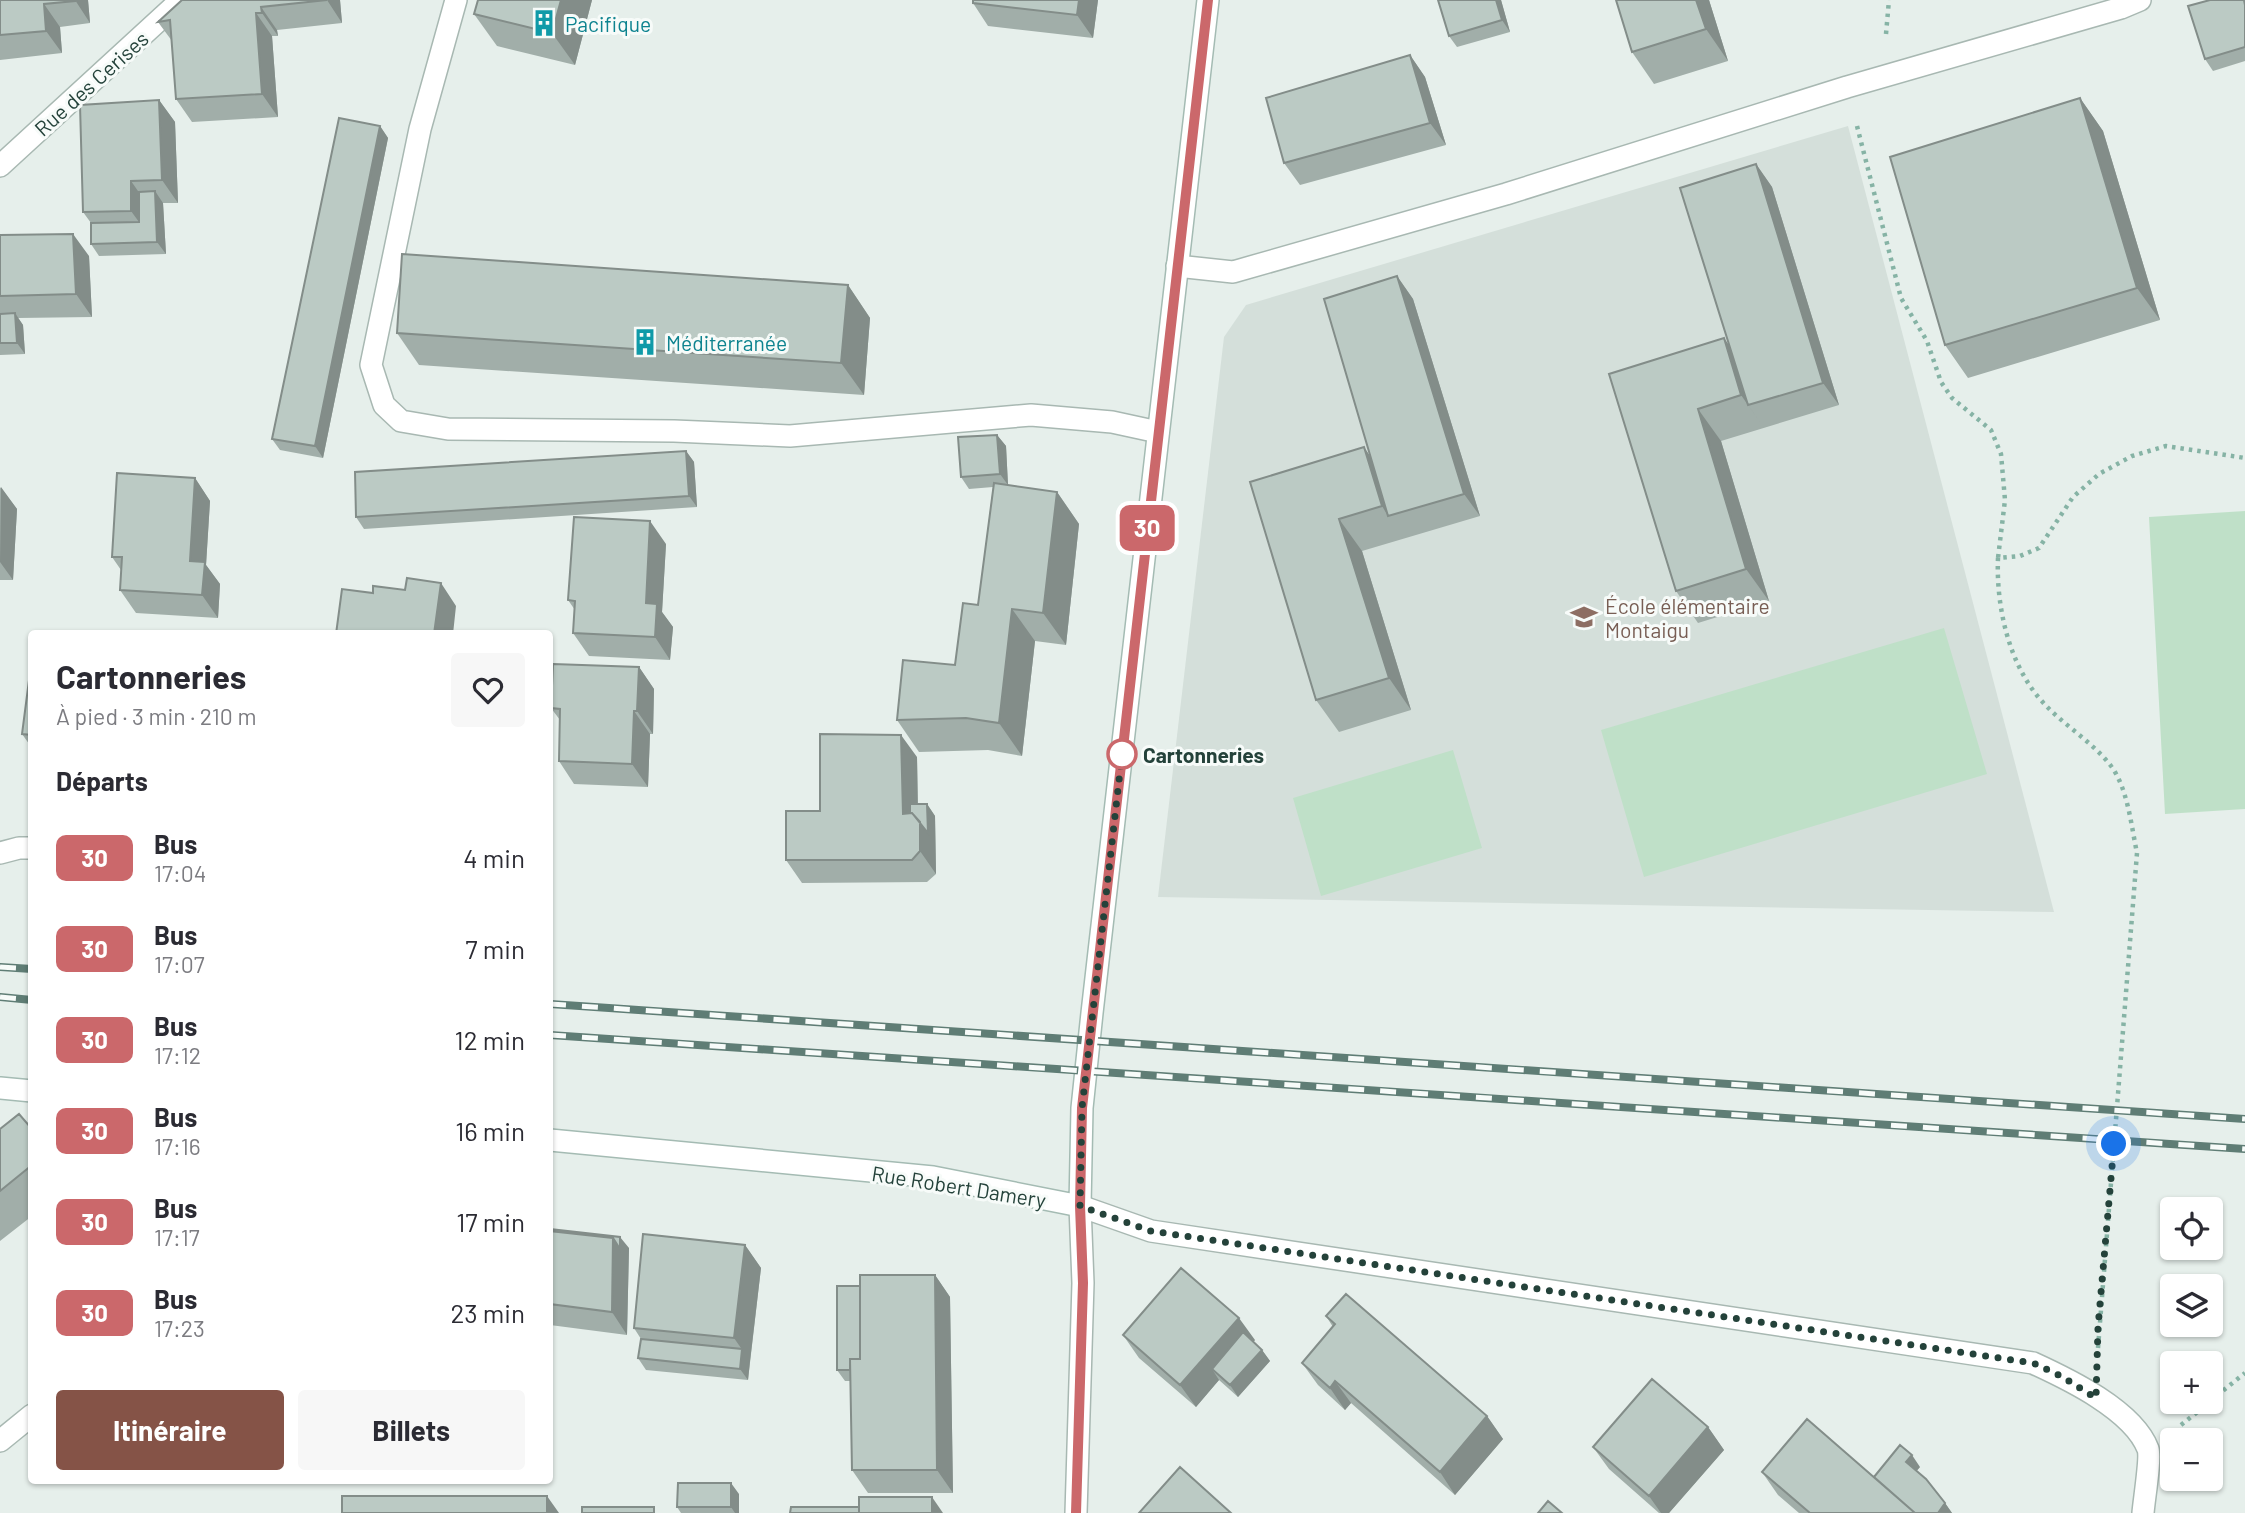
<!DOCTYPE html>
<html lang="fr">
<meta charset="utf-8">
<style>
body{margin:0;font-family:Barlow,sans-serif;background:#f7f7f7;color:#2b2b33;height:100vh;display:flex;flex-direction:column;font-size:26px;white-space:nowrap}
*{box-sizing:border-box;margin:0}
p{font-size:23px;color:#7c7c81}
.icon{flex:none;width:38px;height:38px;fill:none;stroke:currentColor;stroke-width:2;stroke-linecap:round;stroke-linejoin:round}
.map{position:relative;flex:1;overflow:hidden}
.sheet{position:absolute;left:28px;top:630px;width:525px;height:854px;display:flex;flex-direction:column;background:#fff;border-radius:7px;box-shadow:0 2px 5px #0004}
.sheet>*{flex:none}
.badge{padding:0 14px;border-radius:10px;font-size:24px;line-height:46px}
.buttons{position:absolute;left:2160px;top:1197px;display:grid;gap:14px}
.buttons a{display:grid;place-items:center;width:63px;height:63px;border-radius:7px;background:#fff;box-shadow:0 2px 5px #0004;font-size:35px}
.you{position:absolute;width:35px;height:35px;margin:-18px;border:5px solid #fff;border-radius:50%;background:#1a73e8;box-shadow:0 0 0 10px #1a73e833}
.map>.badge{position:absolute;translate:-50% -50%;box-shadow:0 0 0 4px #fff}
h2{padding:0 28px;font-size:26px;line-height:63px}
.round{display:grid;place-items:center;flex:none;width:74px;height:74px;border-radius:7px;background:#f7f7f7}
.headline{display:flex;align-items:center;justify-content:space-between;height:119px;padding:0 28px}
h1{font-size:33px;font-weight:700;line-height:52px}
.button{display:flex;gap:14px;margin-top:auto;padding:14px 28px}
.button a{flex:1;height:80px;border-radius:7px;background:#855347;color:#fff;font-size:28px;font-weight:700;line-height:80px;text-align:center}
.button a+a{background:#f7f7f7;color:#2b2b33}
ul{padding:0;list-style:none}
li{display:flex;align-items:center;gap:21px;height:91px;padding:0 28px}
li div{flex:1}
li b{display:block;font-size:26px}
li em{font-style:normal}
li .badge{min-width:77px;font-weight:700;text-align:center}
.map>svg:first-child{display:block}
.built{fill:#d4dfda}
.green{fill:#bfe0c8}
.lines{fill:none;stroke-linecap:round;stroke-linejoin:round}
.lane-casing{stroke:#a8b8b2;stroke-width:24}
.street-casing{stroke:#a8b8b2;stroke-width:24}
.secondary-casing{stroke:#a4bbb3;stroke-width:24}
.path{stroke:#86b3a5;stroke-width:4.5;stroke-dasharray:3.5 5;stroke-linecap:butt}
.lane{stroke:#fff;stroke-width:21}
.street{stroke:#fff;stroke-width:21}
.secondary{stroke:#fff;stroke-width:21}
.rail-casing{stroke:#5f7d75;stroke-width:8}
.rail{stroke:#f7fbf9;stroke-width:5;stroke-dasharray:16;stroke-linecap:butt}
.wall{fill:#a1aea9}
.shaded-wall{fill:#838d89}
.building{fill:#bbcac4;stroke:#838d89;stroke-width:2}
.line-casing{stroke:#fff;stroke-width:16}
.line{stroke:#cb686b;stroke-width:10}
.walk{stroke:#24423a;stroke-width:7;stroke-dasharray:0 12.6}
.stop-dot{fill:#fff;stroke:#cb686b;stroke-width:3.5}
.labels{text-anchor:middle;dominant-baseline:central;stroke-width:6;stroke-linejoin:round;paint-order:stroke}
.culture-label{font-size:21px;fill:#0d838f;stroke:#f7fbf9;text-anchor:start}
.street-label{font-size:21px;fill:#24423a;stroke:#f7fbf9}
.education-label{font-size:21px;fill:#785e54;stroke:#f7fbf9;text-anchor:start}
.stop-label{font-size:21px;font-weight:bold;fill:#24423a;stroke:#f7fbf9;text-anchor:start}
</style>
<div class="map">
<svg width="2245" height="1513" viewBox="0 0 2245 1513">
<rect width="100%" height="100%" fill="#e6efeb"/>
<path class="built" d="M 1848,126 L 2054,912 L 1158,897 L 1224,337 L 1246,305 Z"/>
<path class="green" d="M 2245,511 L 2245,809 L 2165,814 L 2149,517 Z
M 1944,628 L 1987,774 L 1644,877 L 1601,730 Z
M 1453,750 L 1482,848 L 1321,896 L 1293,798 Z"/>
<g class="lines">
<defs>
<path id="lane" d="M 456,0 L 420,129 L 371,365 L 384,405 L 401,421 L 448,429 L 674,431 L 790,436 L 1031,415 L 1112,422 L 1158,432
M 1177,266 L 1233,272 L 1506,194 L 1847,87 L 2121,8 L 2140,0"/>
<path id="street" d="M 0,166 L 181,0
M 0,853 L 19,848 L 32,848
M 0,1441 L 32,1415
M 1076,1513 L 1083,1283 L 1080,1206 L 1151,1231 L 2033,1363 C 2068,1379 2133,1410 2148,1449 C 2151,1458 2144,1500 2143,1513"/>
<path id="secondary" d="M 0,1088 L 32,1091
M 550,1140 L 933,1177 L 1080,1206 L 1082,1108 L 1092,1013 L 1208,0"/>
</defs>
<use href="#lane" class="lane-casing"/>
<use href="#street" class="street-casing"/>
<use href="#secondary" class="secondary-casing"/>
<path class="path" d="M 1886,34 L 1889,0
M 1857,126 L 1901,298 L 1927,341 L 1941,382 L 1952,398 L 1991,430 L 2001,454 L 2005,500 L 1998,558
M 2098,1348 L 2137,853 C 2131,825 2128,789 2111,766 C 2091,740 2061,724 2040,699 C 2008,662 1996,605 1998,558 L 2020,556 L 2039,548 L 2073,497 L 2099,474 L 2132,456 L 2166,446 L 2245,458
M 2210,1401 L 2245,1373
M 2181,1425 L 2210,1402"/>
<use href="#lane" class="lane"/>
<use href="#street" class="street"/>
<use href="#secondary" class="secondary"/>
<defs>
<path id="rail" d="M 0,967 L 32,969
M 0,997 L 32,1000
M 550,1004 L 2245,1119
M 550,1035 L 2245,1149"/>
</defs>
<use href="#rail" class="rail-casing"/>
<use href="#rail" class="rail"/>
</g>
<path class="wall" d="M 0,0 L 88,0 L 90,23 L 60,27 L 62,53 L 0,60 Z
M 182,0 L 340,0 L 342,23 L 277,30 L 278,36 L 272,36 L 278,117 L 192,122 L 176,99 L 172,41 L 158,22 Z
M 478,0 L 592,0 L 575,65 L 497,46 L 474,14 Z
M 973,0 L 1098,0 L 1093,38 L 988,26 L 973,3 Z
M 1438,0 L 1501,0 L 1510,32 L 1457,47 L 1449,36 Z
M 1709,0 L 1728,61 L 1654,84 L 1632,52 Z
M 2245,0 L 2245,61 L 2213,71 L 2205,59 Z
M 1410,55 L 1425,77 L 1446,145 L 1300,185 L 1284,163 Z
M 2080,98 L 2103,131 L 2160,320 L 1968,378 L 1945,345 Z
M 159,100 L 175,122 L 178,203 L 163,203 L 166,254 L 99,256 L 91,244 L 91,223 L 83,212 Z
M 380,126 L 388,138 L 323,458 L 280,450 L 272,439 Z
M 1756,164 L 1772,187 L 1839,405 L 1721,441 L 1769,601 L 1698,623 L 1676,591 L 1609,374 L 1730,346 Z
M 0,235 L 89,256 L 92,317 L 18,318 L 23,325 L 25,354 L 0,355 Z
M 1397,276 L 1413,299 L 1480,516 L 1362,551 L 1411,710 L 1339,732 L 1316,700 L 1250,482 L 1364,447 L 1371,458 Z
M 848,285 L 870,318 L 864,395 L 419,365 L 397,333 Z
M 997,435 L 1006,446 L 1008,485 L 1057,492 L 1079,524 L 1066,645 L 1035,641 L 1022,756 L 988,750 L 919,752 L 897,720 L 955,665 L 978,605 L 993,487 L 969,489 L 961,477 Z
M 686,451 L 694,462 L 697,507 L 364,529 L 356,517 Z
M 195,478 L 210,501 L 206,565 L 220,584 L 218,618 L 136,613 L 120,590 L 121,570 L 112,557 Z
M 0,487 L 17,509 L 13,580 L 0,580 Z
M 666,544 L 662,612 L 673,627 L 670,660 L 589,656 L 573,633 L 575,610 L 568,600 Z
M 32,657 L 32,748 L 22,734 Z
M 639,667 L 654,689 L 653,734 L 650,734 L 648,787 L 574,784 L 559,761 L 560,720 L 551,708 Z
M 917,757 L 918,804 L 927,804 L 935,816 L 936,874 L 927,882 L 802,883 L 786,860 L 820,811 Z
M 0,1129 L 32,1129 L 32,1216 L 0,1241 Z
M 550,1229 L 629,1248 L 627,1335 L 550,1325 Z
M 745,1245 L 761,1268 L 748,1380 L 646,1370 L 638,1358 L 641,1339 L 634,1328 Z
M 935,1275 L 950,1297 L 953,1493 L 868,1493 L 852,1470 L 851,1381 L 845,1381 L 837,1370 L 860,1286 Z
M 1326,1316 L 1487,1416 L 1503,1439 L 1455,1495 L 1351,1403 L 1345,1410 L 1318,1385 L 1302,1363 L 1333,1327 Z
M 1123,1335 L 1255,1340 L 1253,1342 L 1262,1350 L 1270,1361 L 1238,1397 L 1219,1380 L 1196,1407 L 1139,1358 Z
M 1708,1427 L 1724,1450 L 1669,1513 L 1659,1513 L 1609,1469 L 1593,1447 Z
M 1920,1467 L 1916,1471 L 1945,1503 L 1952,1513 L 1799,1513 L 1778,1495 L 1762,1472 L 1874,1477 Z
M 739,1494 L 739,1513 L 681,1513 L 677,1507 Z"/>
<path class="shaded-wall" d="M 75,0 L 88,0 L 90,23 Z
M 327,0 L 340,0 L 342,23 Z
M 561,0 L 592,0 L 575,65 L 552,33 Z
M 1079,0 L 1098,0 L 1093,38 L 1077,15 Z
M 1496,0 L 1501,0 L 1510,32 L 1502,20 Z
M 1696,0 L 1709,0 L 1728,61 L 1706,29 Z
M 44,4 L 60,27 L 62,53 L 46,31 Z
M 261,7 L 277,30 L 278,36 L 262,13 Z
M 256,13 L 272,36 L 278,117 L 262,94 Z
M 1410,55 L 1425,77 L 1446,145 L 1430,123 Z
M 2080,98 L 2103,131 L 2160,320 L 2137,288 Z
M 159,100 L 175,122 L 178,203 L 162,180 Z
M 380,126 L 388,138 L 323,458 L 315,446 Z
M 1756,164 L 1772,187 L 1839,405 L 1823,383 Z
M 131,181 L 147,204 L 147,233 L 131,211 Z
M 155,191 L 163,203 L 166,254 L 157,242 Z
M 73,234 L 89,256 L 92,317 L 76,294 Z
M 1397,276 L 1413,299 L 1480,516 L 1464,494 Z
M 848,285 L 870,318 L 864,395 L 841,363 Z
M 15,313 L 23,325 L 25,354 L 17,343 Z
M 1724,338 L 1747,370 L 1748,405 L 1764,428 L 1741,395 Z
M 1698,409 L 1721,441 L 1769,601 L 1746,569 Z
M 997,435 L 1006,446 L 1008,485 L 1000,474 Z
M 1364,447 L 1386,480 L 1388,516 L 1382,506 Z
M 686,451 L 694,462 L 697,507 L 689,496 Z
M 195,478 L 210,501 L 206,565 L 220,584 L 218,618 L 202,595 L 190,561 Z
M 1,487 L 17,509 L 13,580 L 0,562 Z
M 1057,492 L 1079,524 L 1066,645 L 1043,613 Z
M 1339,519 L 1362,551 L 1411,710 L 1389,678 Z
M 650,521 L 666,544 L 662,612 L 673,627 L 670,660 L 655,637 L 646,603 Z
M 441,583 L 456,606 L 453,634 L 434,634 Z
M 1012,609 L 1035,641 L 1022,756 L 999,723 Z
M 639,667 L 654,689 L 653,734 L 637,711 Z
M 634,711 L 650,734 L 648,787 L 632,764 Z
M 901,735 L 917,757 L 918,824 L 903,814 Z
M 927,804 L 935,816 L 936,874 L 920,851 L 920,822 Z
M 620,1237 L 629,1248 L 627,1335 L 612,1312 L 613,1238 Z
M 745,1245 L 761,1268 L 750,1361 L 734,1338 Z
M 935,1275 L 950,1297 L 953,1493 L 937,1470 Z
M 1239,1318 L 1255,1340 L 1222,1378 L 1212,1369 L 1219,1380 L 1196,1407 L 1180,1385 Z
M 742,1349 L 750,1361 L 748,1380 L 740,1369 Z
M 1262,1350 L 1270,1361 L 1238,1397 L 1230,1385 Z
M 1335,1381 L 1351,1403 L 1345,1410 L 1330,1388 Z
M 1487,1416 L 1503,1439 L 1455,1495 L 1440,1472 Z
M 1708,1427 L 1724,1450 L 1669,1513 L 1661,1513 L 1649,1496 Z
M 1912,1455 L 1920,1467 L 1914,1474 L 1906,1462 Z
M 731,1483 L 739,1494 L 739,1513 L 735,1513 L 731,1507 Z
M 547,1496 L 559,1513 L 547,1513 Z
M 932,1497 L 943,1513 L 932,1513 Z
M 1945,1503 L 1952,1513 L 1938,1513 Z"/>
<path class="building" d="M 0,0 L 75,0 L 75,1 L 44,4 L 46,31 L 0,35 Z
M 182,0 L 327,0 L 261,7 L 262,13 L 256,13 L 262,94 L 176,99 L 170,20 L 158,22 Z
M 478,0 L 561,0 L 552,33 L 474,14 Z
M 973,0 L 1079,0 L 1077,15 L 973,3 Z
M 1438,0 L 1496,0 L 1502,20 L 1449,36 Z
M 1616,0 L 1696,0 L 1706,29 L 1632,52 Z
M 2210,0 L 2244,0 L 2245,5 L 2245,47 L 2205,59 L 2188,6 Z
M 1410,55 L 1430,123 L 1284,163 L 1266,98 Z
M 2080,98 L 2137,288 L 1945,345 L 1890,157 Z
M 159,100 L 162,180 L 131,181 L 131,211 L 83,212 L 80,105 Z
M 339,118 L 380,126 L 315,446 L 272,439 Z
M 1756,164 L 1823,383 L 1748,405 L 1680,188 Z
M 155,191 L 157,242 L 91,244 L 91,223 L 139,222 L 139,192 Z
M 73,234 L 76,294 L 0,296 L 0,235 Z
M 402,254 L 848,285 L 841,363 L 397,333 Z
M 1397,276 L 1464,494 L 1388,516 L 1324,299 Z
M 15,313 L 17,343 L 0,343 L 0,314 Z
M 1724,338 L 1741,395 L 1698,409 L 1746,569 L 1676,591 L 1609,374 Z
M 997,435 L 1000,474 L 961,477 L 958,437 Z
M 1364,447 L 1382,506 L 1339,519 L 1389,678 L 1316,700 L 1250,482 Z
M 686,451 L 689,496 L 356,517 L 355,472 Z
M 117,473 L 195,478 L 190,561 L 205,562 L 202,595 L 120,590 L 122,557 L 112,557 Z
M 994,483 L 1057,492 L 1043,613 L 1012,609 L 999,723 L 966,718 L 897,720 L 903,660 L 955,665 L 963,603 L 978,605 Z
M 574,517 L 650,521 L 646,603 L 657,604 L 655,637 L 573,633 L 575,601 L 568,600 Z
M 407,578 L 441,583 L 434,634 L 336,634 L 342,589 L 373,593 L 373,586 L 405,590 Z
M 32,657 L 32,735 L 22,734 Z
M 553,664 L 639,667 L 637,711 L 634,711 L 632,764 L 559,761 L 560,709 L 551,708 Z
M 820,734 L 901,735 L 903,814 L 912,813 L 920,822 L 920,851 L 912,860 L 786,860 L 786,811 L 820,811 Z
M 910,804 L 927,804 L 928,833 L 912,813 L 910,813 Z
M 19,1114 L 32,1129 L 32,1165 L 0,1191 L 0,1129 Z
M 550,1229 L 620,1237 L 620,1249 L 613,1238 L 550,1231 Z
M 550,1231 L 613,1238 L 612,1312 L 550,1304 Z
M 643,1234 L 745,1245 L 734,1338 L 634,1328 Z
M 1181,1268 L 1239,1318 L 1180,1385 L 1123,1335 Z
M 860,1275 L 935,1275 L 937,1470 L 852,1470 L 850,1359 L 860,1359 Z
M 837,1286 L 860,1286 L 860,1359 L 850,1359 L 850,1370 L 837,1370 Z
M 1346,1294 L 1487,1416 L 1440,1472 L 1335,1381 L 1330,1388 L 1302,1363 L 1335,1324 L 1326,1316 Z
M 1243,1332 L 1262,1350 L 1230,1385 L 1212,1369 Z
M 641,1339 L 742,1349 L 740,1369 L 638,1358 Z
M 1652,1379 L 1708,1427 L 1649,1496 L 1593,1447 Z
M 1807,1419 L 1915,1513 L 1810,1513 L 1762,1472 Z
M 1900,1445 L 1912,1455 L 1906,1462 L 1926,1479 L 1945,1503 L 1938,1513 L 1915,1513 L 1874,1477 Z
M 1180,1467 L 1231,1513 L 1139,1513 Z
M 678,1483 L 731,1483 L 731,1507 L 677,1507 Z
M 342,1496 L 547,1496 L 547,1513 L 342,1513 Z
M 859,1497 L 932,1497 L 932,1513 L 859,1513 Z
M 1548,1501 L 1562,1513 L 1538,1513 Z
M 582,1507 L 654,1507 L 654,1513 L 582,1513 Z
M 791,1507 L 859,1507 L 859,1513 L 790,1513 Z"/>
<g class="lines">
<defs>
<path id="line" d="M 1076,1513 L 1083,1283 L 1080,1206 L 1082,1108 L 1208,0"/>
</defs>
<use href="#line" class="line-casing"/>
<use href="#line" class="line"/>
<path class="walk" d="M 1122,754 L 1082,1108 L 1080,1206 L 1151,1231 L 2033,1363 L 2061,1376 L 2096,1398 L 2098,1327 L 2114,1144"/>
</g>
<defs>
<symbol id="building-bare" viewBox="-9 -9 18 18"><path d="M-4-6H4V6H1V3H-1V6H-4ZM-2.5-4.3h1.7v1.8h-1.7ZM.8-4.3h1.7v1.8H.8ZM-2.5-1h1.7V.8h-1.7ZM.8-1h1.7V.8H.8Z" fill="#0f9aa8" stroke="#f7fbf9" stroke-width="2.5" paint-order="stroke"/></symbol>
<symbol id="school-bare" viewBox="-9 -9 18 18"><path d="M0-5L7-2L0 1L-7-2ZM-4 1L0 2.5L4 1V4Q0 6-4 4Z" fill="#8d6e63" stroke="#f7fbf9" stroke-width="2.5" paint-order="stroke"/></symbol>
</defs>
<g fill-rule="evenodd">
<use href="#building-bare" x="525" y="4" width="38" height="38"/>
<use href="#building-bare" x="626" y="323" width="38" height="38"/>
<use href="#school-bare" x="1565" y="598" width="38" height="38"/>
</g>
<circle class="stop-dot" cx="1122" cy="754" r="14"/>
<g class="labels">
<g class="culture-label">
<text x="565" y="23">Pacifique</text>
<text x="666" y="342">Méditerranée</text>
</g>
<g class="street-label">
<text transform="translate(91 83) rotate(-42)">Rue des Cerises</text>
<text transform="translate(959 1186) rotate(9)">Rue Robert Damery</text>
</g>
<g class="education-label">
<text x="1605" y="605">École élémentaire<tspan x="1605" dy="24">Montaigu</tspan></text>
</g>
<g class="stop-label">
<text x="1143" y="754">Cartonneries</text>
</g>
</g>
</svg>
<div class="buttons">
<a><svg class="icon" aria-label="locate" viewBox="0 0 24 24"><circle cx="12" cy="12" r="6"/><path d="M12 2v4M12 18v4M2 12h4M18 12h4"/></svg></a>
<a><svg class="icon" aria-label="layers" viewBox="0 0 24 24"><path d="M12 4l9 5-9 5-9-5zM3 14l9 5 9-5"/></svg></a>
<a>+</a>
<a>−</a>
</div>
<div class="you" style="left:2114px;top:1144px"></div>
<b class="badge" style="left:1147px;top:528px;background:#cb686b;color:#fff">30</b>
<section class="sheet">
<div class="headline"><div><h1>Cartonneries</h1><p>À pied · 3 min · 210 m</p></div><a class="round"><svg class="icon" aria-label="heart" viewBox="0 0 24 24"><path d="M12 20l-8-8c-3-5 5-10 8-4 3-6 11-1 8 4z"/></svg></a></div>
<h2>Départs</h2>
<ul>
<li><span class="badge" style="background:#cb686b;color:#fff">30</span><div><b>Bus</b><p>17:04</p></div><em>4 min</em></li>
<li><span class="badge" style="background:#cb686b;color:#fff">30</span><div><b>Bus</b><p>17:07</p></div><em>7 min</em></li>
<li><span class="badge" style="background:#cb686b;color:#fff">30</span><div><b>Bus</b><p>17:12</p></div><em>12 min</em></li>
<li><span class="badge" style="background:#cb686b;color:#fff">30</span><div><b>Bus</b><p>17:16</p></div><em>16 min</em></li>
<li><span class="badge" style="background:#cb686b;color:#fff">30</span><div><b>Bus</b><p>17:17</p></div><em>17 min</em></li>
<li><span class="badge" style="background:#cb686b;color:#fff">30</span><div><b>Bus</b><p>17:23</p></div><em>23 min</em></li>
</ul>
<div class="button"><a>Itinéraire</a><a>Billets</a></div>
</section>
</div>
